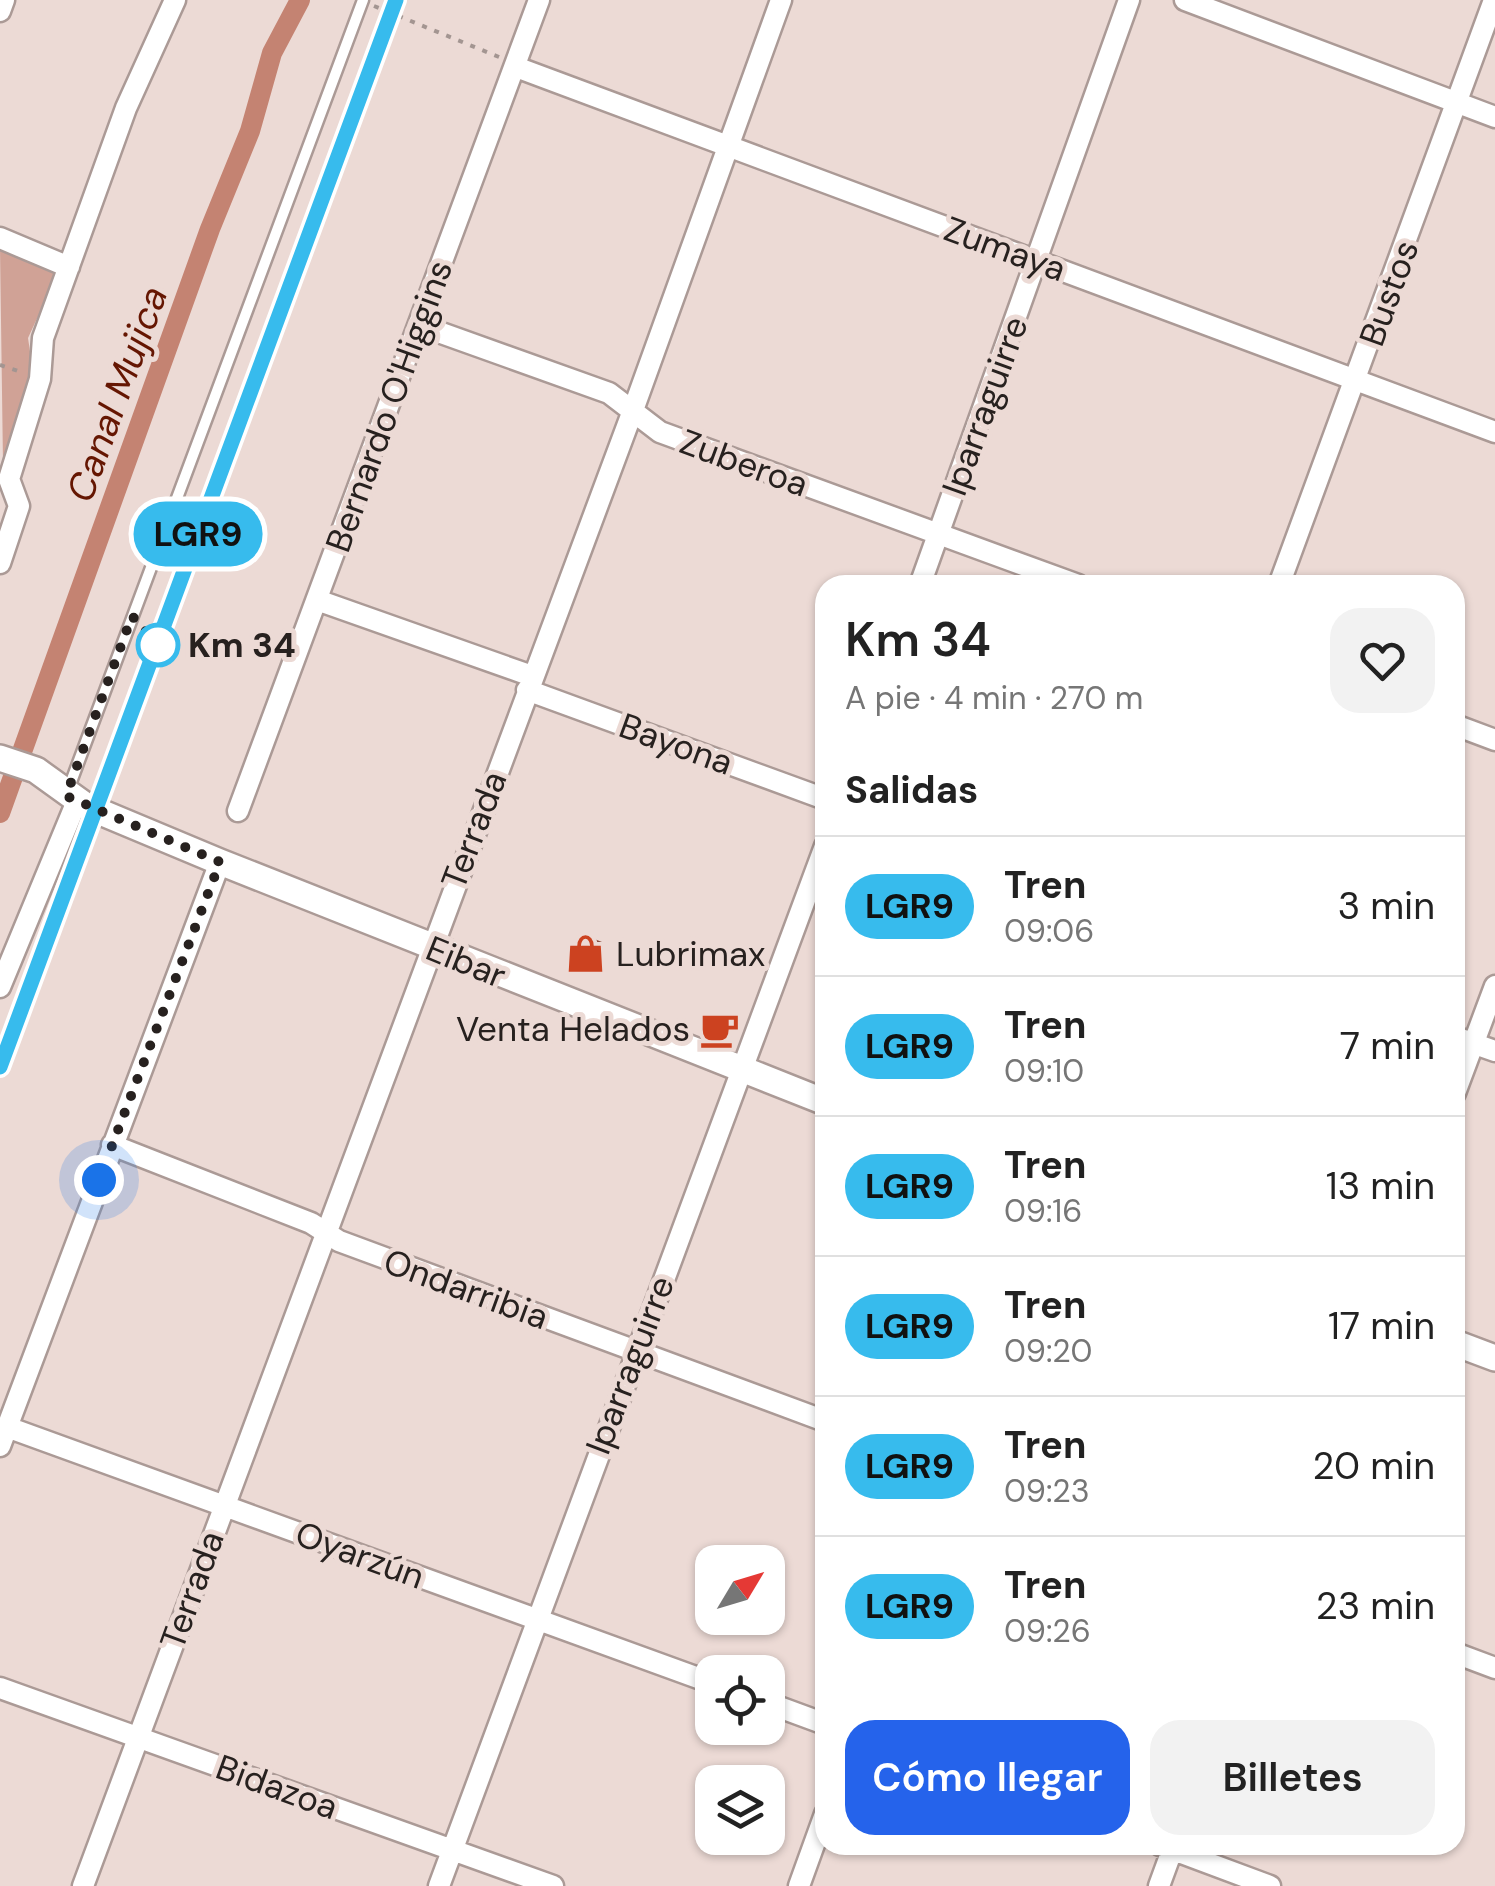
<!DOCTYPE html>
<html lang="es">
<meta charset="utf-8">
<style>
body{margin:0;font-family:"DM Sans",sans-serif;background:#f2f2f2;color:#222;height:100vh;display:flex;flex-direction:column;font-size:38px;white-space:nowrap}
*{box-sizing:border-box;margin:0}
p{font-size:32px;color:#767676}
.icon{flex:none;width:55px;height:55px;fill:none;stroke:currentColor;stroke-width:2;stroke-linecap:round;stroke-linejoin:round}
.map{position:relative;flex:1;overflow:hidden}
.side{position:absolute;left:815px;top:575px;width:650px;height:1280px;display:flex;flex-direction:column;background:#fff;border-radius:30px;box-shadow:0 2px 8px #0004}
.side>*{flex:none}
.badge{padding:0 20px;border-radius:32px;font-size:35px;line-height:65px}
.needle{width:65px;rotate:52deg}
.controls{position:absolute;left:695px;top:1545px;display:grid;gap:20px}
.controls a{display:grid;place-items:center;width:90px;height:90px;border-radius:20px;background:#fff;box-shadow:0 2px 8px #0004;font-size:50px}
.you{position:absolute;width:50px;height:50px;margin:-25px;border:8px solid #fff;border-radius:50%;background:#1a73e8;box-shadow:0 0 0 15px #1a73e833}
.map>.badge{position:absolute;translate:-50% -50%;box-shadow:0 0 0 5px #fff}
h2{padding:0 30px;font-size:38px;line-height:90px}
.round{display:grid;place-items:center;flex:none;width:105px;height:105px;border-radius:30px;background:#f2f2f2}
.headline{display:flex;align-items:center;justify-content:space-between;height:170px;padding:0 30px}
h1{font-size:48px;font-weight:600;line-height:75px}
.button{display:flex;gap:20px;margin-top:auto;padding:20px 30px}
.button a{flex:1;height:115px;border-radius:30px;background:#2563eb;color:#fff;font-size:40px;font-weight:600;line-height:115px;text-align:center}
.button a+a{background:#f2f2f2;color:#222}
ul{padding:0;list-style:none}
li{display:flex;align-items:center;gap:30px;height:140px;padding:0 30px;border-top:2px solid #e0e0e0}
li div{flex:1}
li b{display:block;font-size:38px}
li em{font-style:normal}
li .badge{min-width:110px;font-weight:700;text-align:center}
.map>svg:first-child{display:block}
.green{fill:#d0a296}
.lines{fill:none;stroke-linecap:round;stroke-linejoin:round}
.canal{stroke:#c48372;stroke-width:20}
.building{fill:#884c3d}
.service-casing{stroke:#ab9a96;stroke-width:15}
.minor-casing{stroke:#ab9a96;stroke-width:25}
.tertiary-casing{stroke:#ab9a96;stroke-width:30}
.path{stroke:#a39591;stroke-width:4;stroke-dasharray:5 8;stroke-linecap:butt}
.service{stroke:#fff;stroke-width:10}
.minor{stroke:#fff;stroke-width:20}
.tertiary{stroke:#fff;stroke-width:25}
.rail{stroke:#5d5451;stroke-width:5;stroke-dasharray:5 10;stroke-linecap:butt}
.line-casing{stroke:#fff;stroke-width:22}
.line{stroke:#37bbed;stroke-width:15}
.walk{stroke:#27211f;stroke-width:10;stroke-dasharray:0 18}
.stop-dot{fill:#fff;stroke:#37bbed;stroke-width:5}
.labels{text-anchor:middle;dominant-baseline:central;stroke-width:10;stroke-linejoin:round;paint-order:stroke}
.street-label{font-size:35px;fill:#27211f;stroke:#ecdad5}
.stop-label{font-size:35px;font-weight:bold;fill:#27211f;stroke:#ecdad5;text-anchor:start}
.poi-label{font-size:35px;fill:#27211f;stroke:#ecdad5;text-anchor:start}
.water-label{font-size:38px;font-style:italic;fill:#651602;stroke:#ecdad5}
</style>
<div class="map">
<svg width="1495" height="1886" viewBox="0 0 1495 1886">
<rect width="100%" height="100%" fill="#ecdad5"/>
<path class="green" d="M 0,248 L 58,273 L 28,338 L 33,372 L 3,463 Z"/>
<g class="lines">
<path class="canal" d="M 0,813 L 210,229 L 250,131 L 272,53 L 300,0"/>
</g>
<path class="building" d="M 584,935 L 602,942 L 589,974 L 571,966 Z"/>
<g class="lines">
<defs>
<path id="service" d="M 68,790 L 363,0"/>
<path id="minor" d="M 1185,0 L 1495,117
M 0,11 L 4,0
M 516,67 L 1495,432
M 0,238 L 69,267
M 419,325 L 609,393 L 660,432 L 1078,585
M 0,563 L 19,506 L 9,479 L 40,379 L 43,338 L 126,108 L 175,0
M 920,585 L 1129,0
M 1279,585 L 1494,0
M 317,600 L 532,676
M 527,690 L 825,799
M 1455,725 L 1495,740
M 238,811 L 539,0
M 0,987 L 77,801
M 1455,1037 L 1495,1051
M 1455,1093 L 1495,986
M 112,1145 L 311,1223 L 339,1241 L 825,1421
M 7,1427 L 712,1683
M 0,1446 L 220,862
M 1455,1653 L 1495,1668
M 0,1688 L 553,1886
M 768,1703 L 825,1724
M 1160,1845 L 1270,1886
M 83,1886 L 632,413 L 781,0
M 439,1886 L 825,846
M 799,1886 L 825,1814
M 1159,1886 L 1174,1845"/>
<path id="tertiary" d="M 0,758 L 36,770 L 86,806 L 220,862 L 825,1102
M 1455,1343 L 1495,1358"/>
</defs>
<use href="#service" class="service-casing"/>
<use href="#minor" class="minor-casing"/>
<use href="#tertiary" class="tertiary-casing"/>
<path class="path" d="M 374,6 L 499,57
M 0,365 L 24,373"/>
<use href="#service" class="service"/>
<use href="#minor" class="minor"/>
<use href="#tertiary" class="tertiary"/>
<path class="rail" d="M 0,1067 L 396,0"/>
</g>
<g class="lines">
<defs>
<path id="line" d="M 0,1067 L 396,0"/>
</defs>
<use href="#line" class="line-casing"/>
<use href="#line" class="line"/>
<path class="walk" d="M 99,1180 L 220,862 L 66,796 L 132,616 L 158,645"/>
</g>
<defs>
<symbol id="shop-bare" viewBox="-9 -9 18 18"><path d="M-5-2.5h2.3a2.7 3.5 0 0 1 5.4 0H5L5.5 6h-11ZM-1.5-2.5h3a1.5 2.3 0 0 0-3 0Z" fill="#cc4220" stroke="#ecdad5" stroke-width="2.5" paint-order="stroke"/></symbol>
<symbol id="cafe-bare" viewBox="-9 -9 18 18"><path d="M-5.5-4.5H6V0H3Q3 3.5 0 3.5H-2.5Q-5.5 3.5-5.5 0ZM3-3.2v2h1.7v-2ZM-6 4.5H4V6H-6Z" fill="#cc4220" stroke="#ecdad5" stroke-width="2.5" paint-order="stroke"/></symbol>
</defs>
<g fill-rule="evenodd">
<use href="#shop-bare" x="558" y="926" width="55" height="55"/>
<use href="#cafe-bare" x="692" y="1002" width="55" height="55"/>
</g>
<circle class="stop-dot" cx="158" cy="645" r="20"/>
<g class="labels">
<g class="street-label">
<text transform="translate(1005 249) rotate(20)">Zumaya</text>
<text transform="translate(1389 293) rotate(-70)">Bustos</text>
<text transform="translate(389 406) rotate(-70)">Bernardo O'Higgins</text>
<text transform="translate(985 406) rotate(-70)">Iparraguirre</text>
<text transform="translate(744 463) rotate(20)">Zuberoa</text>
<text transform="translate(676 744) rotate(20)">Bayona</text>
<text transform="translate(474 830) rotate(-69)">Terrada</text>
<text transform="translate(466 962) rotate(22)">Eibar</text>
<text transform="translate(466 1289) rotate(20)">Ondarribia</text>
<text transform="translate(630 1365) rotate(-69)">Iparraguirre</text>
<text transform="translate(360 1555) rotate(20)">Oyarzún</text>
<text transform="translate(192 1590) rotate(-70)">Terrada</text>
<text transform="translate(277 1787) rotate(20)">Bidazoa</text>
</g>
<g class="stop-label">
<text x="188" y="645">Km 34</text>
</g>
<g class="poi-label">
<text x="616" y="954">Lubrimax</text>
<text x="690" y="1029" text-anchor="end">Venta Helados</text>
</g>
<g class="water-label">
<text transform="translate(117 394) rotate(-70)">Canal Mujica</text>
</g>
</g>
</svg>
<div class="controls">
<a><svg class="needle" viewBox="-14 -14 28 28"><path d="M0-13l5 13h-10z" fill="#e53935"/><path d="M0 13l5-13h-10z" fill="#767676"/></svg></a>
<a><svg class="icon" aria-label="locate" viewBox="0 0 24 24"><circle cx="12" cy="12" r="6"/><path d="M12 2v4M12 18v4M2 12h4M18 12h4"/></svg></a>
<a><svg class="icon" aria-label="layers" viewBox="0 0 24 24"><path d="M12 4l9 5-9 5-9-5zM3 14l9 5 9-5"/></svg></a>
</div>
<div class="you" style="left:99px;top:1180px"></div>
<b class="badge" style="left:198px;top:534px;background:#37bbed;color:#111">LGR9</b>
<section class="side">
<div class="headline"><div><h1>Km 34</h1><p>A pie · 4 min · 270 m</p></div><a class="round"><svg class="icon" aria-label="heart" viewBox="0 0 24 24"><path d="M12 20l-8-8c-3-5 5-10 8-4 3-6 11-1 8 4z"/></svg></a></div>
<h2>Salidas</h2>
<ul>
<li><span class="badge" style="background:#37bbed;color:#111">LGR9</span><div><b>Tren</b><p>09:06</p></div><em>3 min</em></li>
<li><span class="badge" style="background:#37bbed;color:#111">LGR9</span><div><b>Tren</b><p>09:10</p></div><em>7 min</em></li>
<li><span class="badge" style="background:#37bbed;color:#111">LGR9</span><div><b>Tren</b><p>09:16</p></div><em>13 min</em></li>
<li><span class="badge" style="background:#37bbed;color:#111">LGR9</span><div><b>Tren</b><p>09:20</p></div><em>17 min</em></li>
<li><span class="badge" style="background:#37bbed;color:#111">LGR9</span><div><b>Tren</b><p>09:23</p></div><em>20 min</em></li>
<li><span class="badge" style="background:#37bbed;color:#111">LGR9</span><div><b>Tren</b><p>09:26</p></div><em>23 min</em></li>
</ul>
<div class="button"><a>Cómo llegar</a><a>Billetes</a></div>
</section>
</div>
